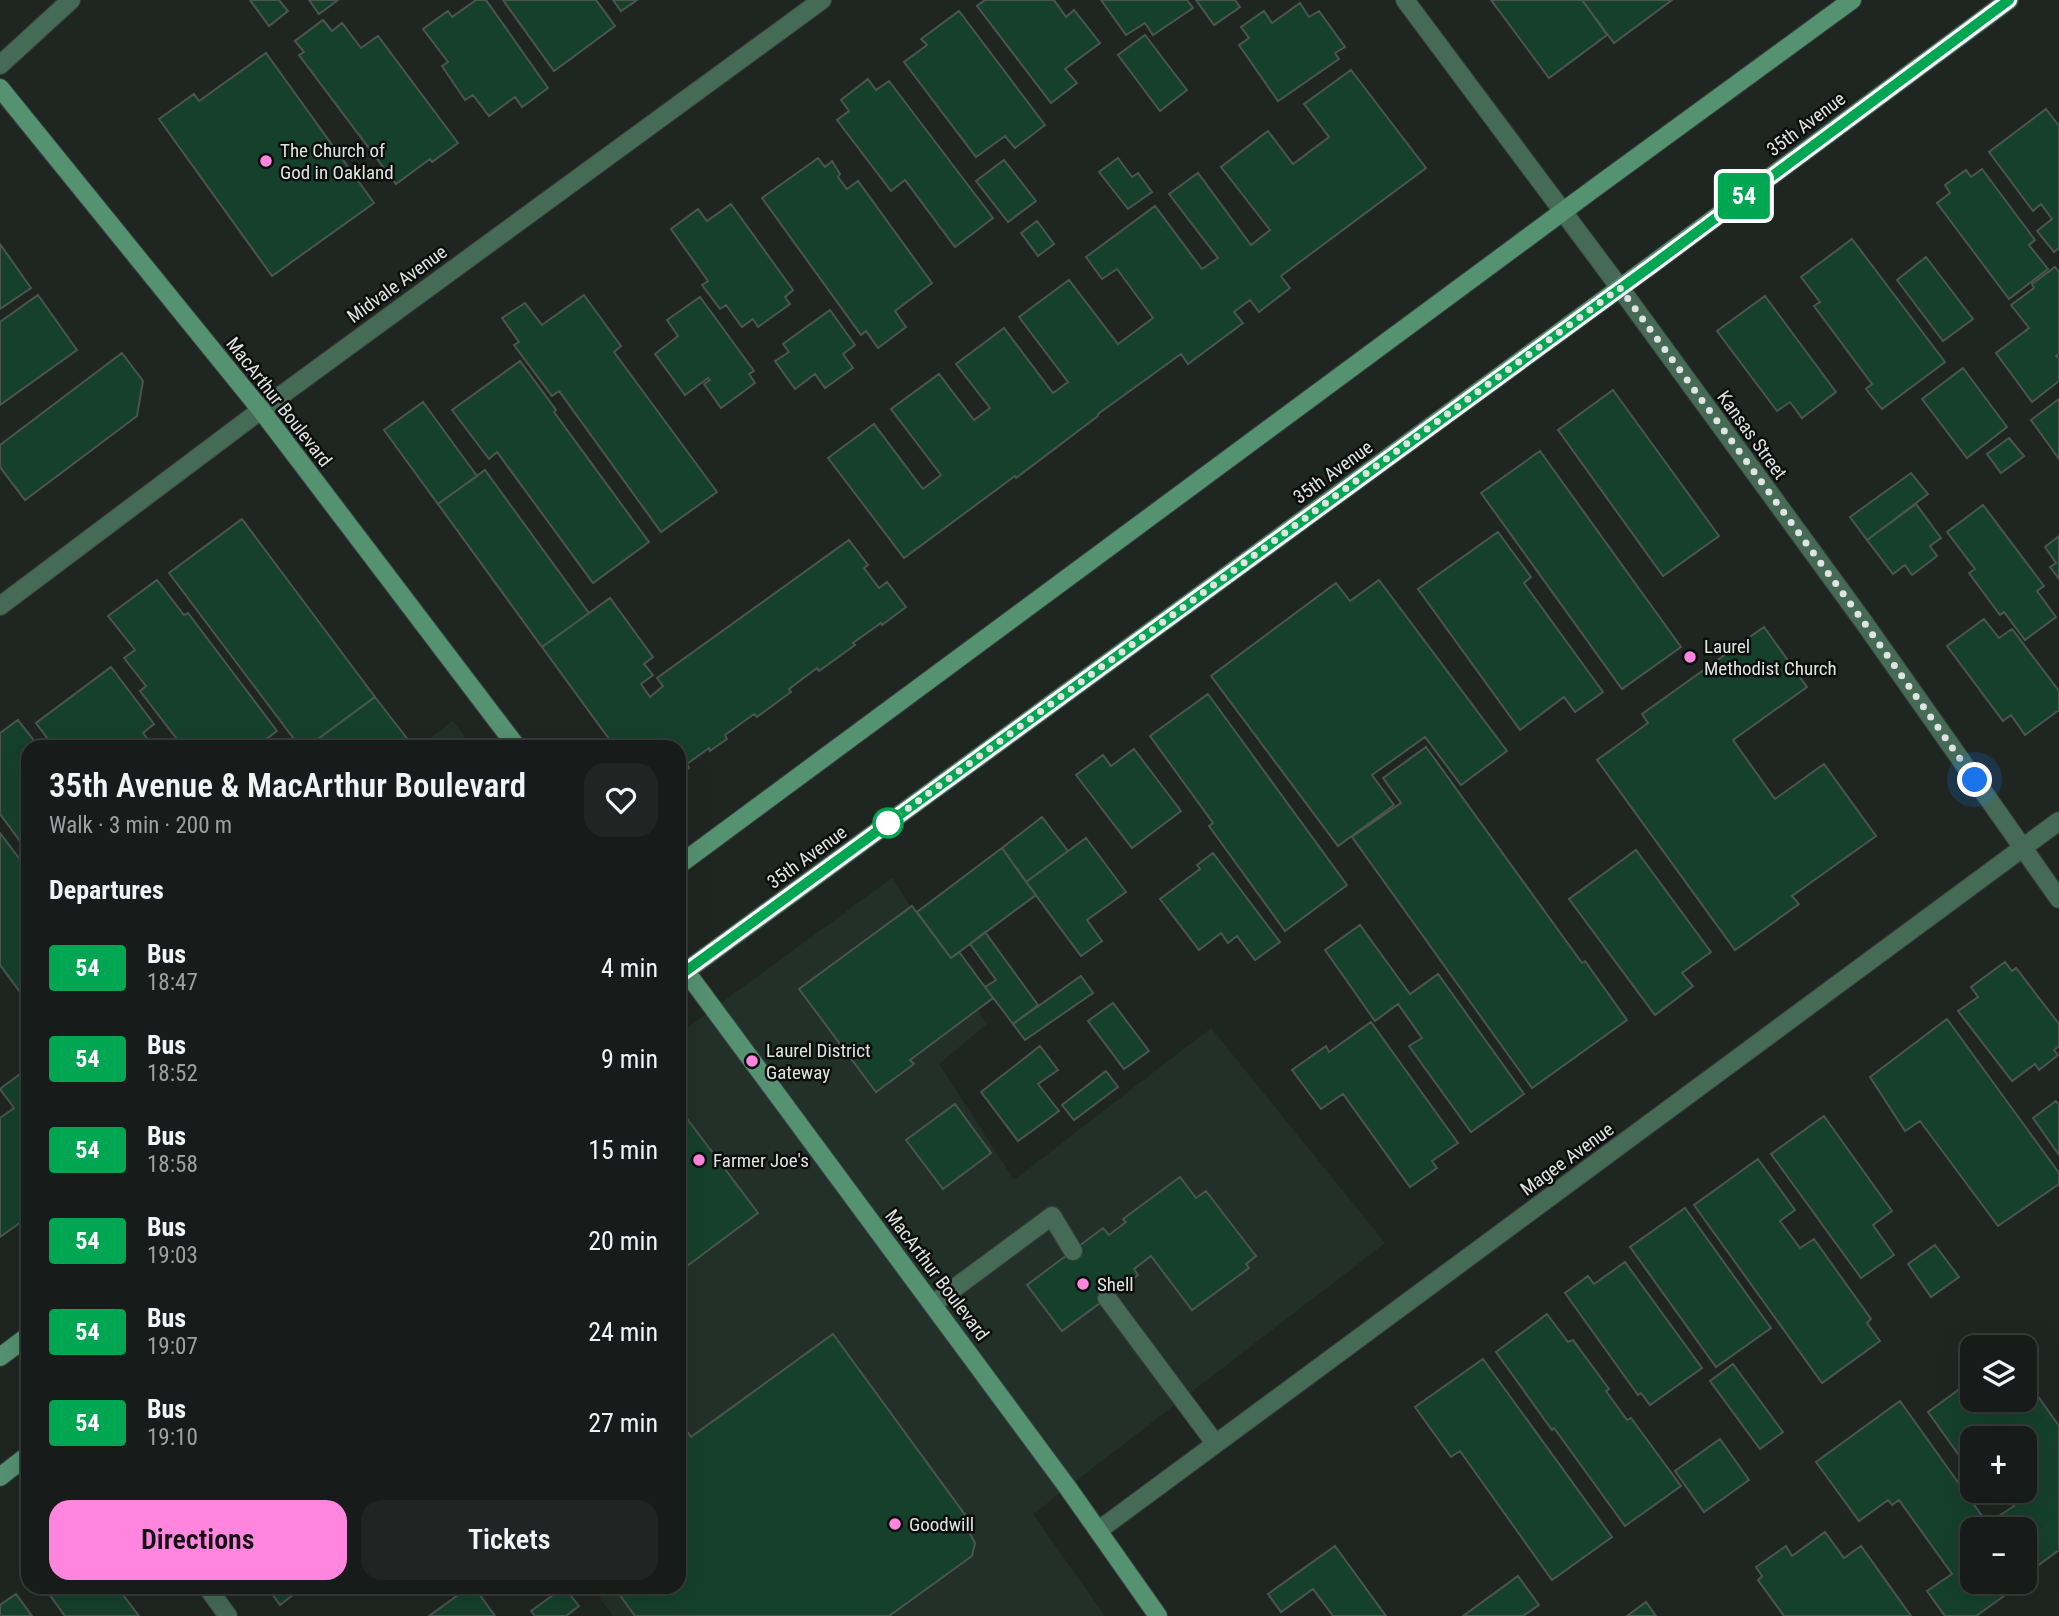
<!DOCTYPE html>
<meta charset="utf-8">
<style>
body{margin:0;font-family:"Roboto Condensed",sans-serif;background:#202523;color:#f1f3f6;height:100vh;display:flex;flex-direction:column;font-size:26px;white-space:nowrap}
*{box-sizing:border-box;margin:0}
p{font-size:23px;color:#9ea1a2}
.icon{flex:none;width:38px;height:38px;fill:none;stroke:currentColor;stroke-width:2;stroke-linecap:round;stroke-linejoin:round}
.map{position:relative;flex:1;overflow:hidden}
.side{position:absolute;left:21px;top:740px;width:665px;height:854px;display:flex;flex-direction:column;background:#171c1a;border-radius:21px;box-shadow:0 7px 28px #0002,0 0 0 2px #363a39}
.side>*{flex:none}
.badge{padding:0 14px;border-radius:5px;font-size:24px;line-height:46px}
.tools{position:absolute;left:1960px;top:1335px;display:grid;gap:14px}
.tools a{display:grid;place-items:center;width:77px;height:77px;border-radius:14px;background:#171c1a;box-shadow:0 7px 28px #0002,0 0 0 2px #363a39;font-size:35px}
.you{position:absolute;width:35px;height:35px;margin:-18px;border:5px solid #fff;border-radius:50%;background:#1a73e8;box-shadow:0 0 0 10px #1a73e833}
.map>.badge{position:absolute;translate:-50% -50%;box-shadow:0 0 0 4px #fff}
h2{padding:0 28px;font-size:26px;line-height:63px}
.round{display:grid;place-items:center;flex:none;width:74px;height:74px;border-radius:21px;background:#202523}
.headline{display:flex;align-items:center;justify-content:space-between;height:119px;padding:0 28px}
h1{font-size:33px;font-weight:600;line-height:52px}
.button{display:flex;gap:14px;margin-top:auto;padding:14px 28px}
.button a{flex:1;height:80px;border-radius:21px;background:#ff85df;color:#111;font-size:28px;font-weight:600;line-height:80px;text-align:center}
.button a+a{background:#202523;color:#f1f3f6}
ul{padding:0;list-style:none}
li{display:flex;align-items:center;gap:21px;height:91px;padding:0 28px}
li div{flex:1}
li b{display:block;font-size:26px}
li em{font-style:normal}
li .badge{min-width:77px;font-weight:700;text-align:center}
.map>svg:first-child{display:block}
.built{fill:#233029}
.building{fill:#15402c;stroke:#4c544f;stroke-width:2}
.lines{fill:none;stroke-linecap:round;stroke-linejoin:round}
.lane-casing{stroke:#3a403d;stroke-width:20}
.street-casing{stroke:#3a403d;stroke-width:20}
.secondary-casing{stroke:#3a403d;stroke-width:20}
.lane{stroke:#456a56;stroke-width:18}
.street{stroke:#456a56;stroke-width:18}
.secondary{stroke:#559272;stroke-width:18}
.line-casing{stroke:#fff;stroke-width:16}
.line{stroke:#00a651;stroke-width:10}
.walk{stroke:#dfe3e1;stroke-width:7;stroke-dasharray:0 12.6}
.poi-dot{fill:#ff85df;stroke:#0b0e0c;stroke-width:2.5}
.stop-dot{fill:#fff;stroke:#00a651;stroke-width:3.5}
.labels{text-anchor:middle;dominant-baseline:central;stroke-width:5;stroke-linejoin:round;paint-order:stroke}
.street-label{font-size:19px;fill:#dfe3e1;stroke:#0b0e0c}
.poi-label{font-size:19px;fill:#dfe3e1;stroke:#0b0e0c;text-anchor:start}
</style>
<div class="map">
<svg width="2059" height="1616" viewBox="0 0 2059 1616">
<rect width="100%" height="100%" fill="#1f2622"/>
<path class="built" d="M 453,721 L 472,747 L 418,747 Z
M 892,878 L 987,1024 L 939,1064 L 1014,1180 L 1211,1028 L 1385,1243 L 1033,1514 L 1105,1616 L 613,1616 L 592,1587 L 679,1587 L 679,1034 Z"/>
<path class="building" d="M 250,0 L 279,0 L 288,11 L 269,26 Z
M 309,0 L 338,0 L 319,14 Z
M 476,0 L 486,0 L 548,88 L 522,107 L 515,97 L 489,116 L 473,95 L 465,100 L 442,66 L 448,62 L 423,29 L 448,11 L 452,17 Z
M 503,0 L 596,0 L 615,26 L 554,71 Z
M 613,0 L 637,0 L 621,11 Z
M 985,0 L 1054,0 L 1066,17 L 1074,10 L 1100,43 L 1065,69 L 1077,83 L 1051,103 L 977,6 Z
M 1101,0 L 1187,0 L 1193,8 L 1153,35 L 1145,23 L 1126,35 Z
M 1196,0 L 1235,0 L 1240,7 L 1214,25 Z
M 1491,0 L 1582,0 L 1607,35 L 1549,78 Z
M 1582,0 L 1672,0 L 1614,43 Z
M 1300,3 L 1309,17 L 1319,11 L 1345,47 L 1335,53 L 1339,59 L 1278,101 L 1239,45 L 1249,38 L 1241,27 L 1264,11 L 1272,23 Z
M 959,11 L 1045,125 L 1015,148 L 1005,136 L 976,157 L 904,62 L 927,45 L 921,39 Z
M 323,20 L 332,31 L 342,23 L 361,48 L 378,36 L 458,143 L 432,162 L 430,159 L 396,184 L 299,55 L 304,52 L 295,41 Z
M 1145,35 L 1187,90 L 1160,111 L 1118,55 Z
M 266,53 L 374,203 L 272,276 L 159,119 L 194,94 L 199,101 Z
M 1351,70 L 1426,168 L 1281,276 L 1290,288 L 1259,312 L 1250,300 L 1234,312 L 1243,323 L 1188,364 L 1181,354 L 1098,414 L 1098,416 L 1016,478 L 1015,476 L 904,558 L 828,458 L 874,424 L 923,489 L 941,475 L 891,409 L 939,374 L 974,420 L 990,408 L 956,364 L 1004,328 L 1053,393 L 1068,382 L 1019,317 L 1069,280 L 1118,344 L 1153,318 L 1117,269 L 1102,279 L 1086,257 L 1155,206 L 1202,269 L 1218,258 L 1169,194 L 1198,173 L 1251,245 L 1270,230 L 1221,167 L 1268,131 L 1293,164 L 1329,137 L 1304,104 Z
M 868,79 L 876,90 L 889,81 L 993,218 L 955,247 L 905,180 L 891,191 L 837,120 L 849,111 L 841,100 Z
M 2046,109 L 2059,126 L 2059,248 L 2054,252 L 2037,231 L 2052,219 L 2041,204 L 2033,211 L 1989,152 Z
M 818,158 L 825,167 L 832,161 L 840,174 L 838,177 L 847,189 L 858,181 L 932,283 L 895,311 L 906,327 L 878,348 L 866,331 L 861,335 L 762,198 Z
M 1118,158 L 1132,177 L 1138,173 L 1152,192 L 1128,209 L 1099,172 Z
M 1004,160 L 1036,201 L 1008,222 L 976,181 Z
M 1982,169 L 2035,240 L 2029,245 L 2048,269 L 2009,299 L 1937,203 L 1950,193 L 1945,185 L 1966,170 L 1971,177 Z
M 731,204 L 793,290 L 785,297 L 790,304 L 758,327 L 753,319 L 742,327 L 726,305 L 720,309 L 702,285 L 708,281 L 671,229 L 698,209 L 707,221 Z
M 1037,221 L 1054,244 L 1038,256 L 1021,233 Z
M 1852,239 L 1945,362 L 1882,409 L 1866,389 L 1872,384 L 1814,306 L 1820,302 L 1801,277 Z
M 0,244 L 31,288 L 0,309 Z
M 1926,257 L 1973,319 L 1943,341 L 1897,280 Z
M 2055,267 L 2059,272 L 2059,354 L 2056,356 L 2059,359 L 2059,381 L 2032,402 L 1996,353 L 2029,328 L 2011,305 L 2034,288 L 2032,284 Z
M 38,295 L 77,350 L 0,405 L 0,322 Z
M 584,295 L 621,346 L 614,352 L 717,492 L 661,532 L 559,391 L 552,396 L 514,345 L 519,342 L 502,318 L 525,303 L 542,325 Z
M 1765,296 L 1836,392 L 1802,418 L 1790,402 L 1777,411 L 1717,331 Z
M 700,297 L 754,371 L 749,374 L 755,383 L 721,408 L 704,384 L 710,380 L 708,378 L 685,395 L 655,354 L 678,336 L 667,320 Z
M 830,310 L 855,345 L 843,354 L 853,368 L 825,388 L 815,374 L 795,389 L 775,361 L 789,352 L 783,344 Z
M 122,353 L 143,381 L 137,416 L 25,500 L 0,467 L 0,445 Z
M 520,361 L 556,410 L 554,412 L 649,542 L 593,583 L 497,452 L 489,459 L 452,410 Z
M 1963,368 L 2007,427 L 1967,458 L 1922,399 Z
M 1613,390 L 1719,536 L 1663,576 L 1558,430 Z
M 2059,399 L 2059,459 L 2031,420 Z
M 423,402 L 477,476 L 438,504 L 384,430 Z
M 2009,438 L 2024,456 L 2001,473 L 1987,454 Z
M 1540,451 L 1681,647 L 1622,689 L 1481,493 Z
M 485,470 L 589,613 L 542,647 L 438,504 Z
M 1911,473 L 1928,494 L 1867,540 L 1850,517 Z
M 1916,504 L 1941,538 L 1930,546 L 1937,556 L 1912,575 L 1905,565 L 1893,574 L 1867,540 Z
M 1983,505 L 2044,586 L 2037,591 L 2056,617 L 2025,640 L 2004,612 L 2000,615 L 1969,573 L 1975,569 L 1947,532 Z
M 242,519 L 375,697 L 307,747 L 300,747 L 169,573 Z
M 1498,532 L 1531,577 L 1524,583 L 1603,692 L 1575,712 L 1564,697 L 1520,730 L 1418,589 Z
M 2059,536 L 2059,579 L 2050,567 L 2056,563 L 2045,547 Z
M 849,540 L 868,565 L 864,568 L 879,588 L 887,582 L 906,607 L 882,625 L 881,623 L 853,643 L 855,645 L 819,671 L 817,668 L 789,689 L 791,692 L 757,717 L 754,714 L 725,735 L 727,739 L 710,751 L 709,748 L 687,764 L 689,768 L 679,775 L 679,747 L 615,747 L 542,647 L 610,598 L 653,657 L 644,664 L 653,675 L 641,684 L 650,697 L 663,686 L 657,678 Z
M 157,580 L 184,615 L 188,613 L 277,731 L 255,747 L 183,747 L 140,691 L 146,686 L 124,658 L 135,650 L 108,616 Z
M 1379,580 L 1507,751 L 1461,785 L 1425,737 L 1372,775 L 1394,805 L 1338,846 L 1211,676 L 1336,583 L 1350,601 Z
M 1984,619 L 1999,638 L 2012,629 L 2059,691 L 2059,710 L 2025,735 L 2011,715 L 2003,721 L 1947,646 Z
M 1764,627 L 1807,687 L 1733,740 L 1775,799 L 1824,764 L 1876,836 L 1792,896 L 1799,904 L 1735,950 L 1597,760 L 1648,723 L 1642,714 Z
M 111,667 L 154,724 L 143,733 L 154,747 L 54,747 L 36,723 Z
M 1208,694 L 1347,885 L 1285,931 L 1209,826 L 1213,823 L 1150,736 Z
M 375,697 L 409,741 L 401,747 L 307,747 Z
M 18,720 L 39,747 L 28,747 L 28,844 L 24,838 L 20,841 L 0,814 L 0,733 Z
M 1426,747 L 1582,963 L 1585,961 L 1627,1020 L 1532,1088 L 1352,837 L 1401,803 L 1383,778 Z
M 1134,749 L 1181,811 L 1132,848 L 1076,775 L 1103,755 L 1111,766 Z
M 1042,817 L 1068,851 L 1026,882 L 1002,848 Z
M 0,833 L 28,870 L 28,992 L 23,996 L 0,965 Z
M 1086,838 L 1126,892 L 1087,920 L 1102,941 L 1081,956 L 1026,882 Z
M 1002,848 L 1036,895 L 951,958 L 917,912 Z
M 1636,850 L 1711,952 L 1682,973 L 1693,986 L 1655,1015 L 1569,899 Z
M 1213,853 L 1280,942 L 1255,960 L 1237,936 L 1228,943 L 1221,933 L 1199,950 L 1160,899 L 1200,869 L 1197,865 Z
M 912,906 L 951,958 L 959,952 L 993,998 L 910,1060 L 914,1064 L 876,1092 L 799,989 Z
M 1360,925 L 1410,994 L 1438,974 L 1524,1094 L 1471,1132 L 1409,1046 L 1422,1038 L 1398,1004 L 1375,1021 L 1325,950 Z
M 985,932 L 1038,1005 L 1013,1024 L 985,987 L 996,980 L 970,944 Z
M 2005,962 L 2012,971 L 2016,968 L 2059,1024 L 2059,1046 L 2054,1050 L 2058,1055 L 2039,1070 L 2035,1064 L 2012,1081 L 1958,1011 L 1978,997 L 1971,987 Z
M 1081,976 L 1093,993 L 1025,1040 L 1013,1024 Z
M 1113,1003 L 1149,1051 L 1124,1069 L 1088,1021 Z
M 1947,1019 L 2059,1173 L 2059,1184 L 1998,1226 L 1920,1121 L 1905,1131 L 1870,1077 Z
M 1371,1022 L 1458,1143 L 1432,1161 L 1437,1168 L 1410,1187 L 1343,1094 L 1321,1109 L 1292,1070 L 1326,1046 L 1329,1052 Z
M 1040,1046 L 1058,1070 L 1038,1084 L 1059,1111 L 1018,1141 L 981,1092 Z
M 28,1068 L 28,1217 L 0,1237 L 0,1118 L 14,1108 L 0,1089 Z
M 1106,1071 L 1118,1087 L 1074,1120 L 1062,1105 Z
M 2056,1101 L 2059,1105 L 2059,1155 L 2033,1118 Z
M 955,1104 L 991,1153 L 943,1189 L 906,1140 Z
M 679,1108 L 758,1213 L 679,1272 Z
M 1824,1116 L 1892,1211 L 1873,1225 L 1894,1255 L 1861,1278 L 1771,1154 Z
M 1758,1159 L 1795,1210 L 1780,1221 L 1800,1248 L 1814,1239 L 1871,1319 L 1867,1323 L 1880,1341 L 1822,1383 L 1694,1205 Z
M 1180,1177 L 1196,1198 L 1206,1191 L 1256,1256 L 1246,1264 L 1249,1268 L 1192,1310 L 1151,1256 L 1134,1269 L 1138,1275 L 1062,1331 L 1027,1285 L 1103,1228 L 1109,1235 L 1126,1222 L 1123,1219 Z
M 1685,1208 L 1771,1328 L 1716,1367 L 1630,1247 Z
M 1935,1245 L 1959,1277 L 1931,1297 L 1908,1264 Z
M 1625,1262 L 1702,1368 L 1650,1405 L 1641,1393 L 1638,1395 L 1565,1293 L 1588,1276 L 1594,1284 Z
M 1547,1314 L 1568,1342 L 1573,1340 L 1609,1389 L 1606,1391 L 1627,1420 L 1631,1418 L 1681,1486 L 1625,1526 L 1554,1428 L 1552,1430 L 1496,1352 Z
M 833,1334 L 974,1527 L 969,1532 L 975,1543 L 972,1556 L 889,1616 L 635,1616 L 614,1587 L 679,1587 L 679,1420 L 691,1437 Z
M 1483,1359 L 1612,1537 L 1552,1580 L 1460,1451 L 1451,1457 L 1415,1407 Z
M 1733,1364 L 1783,1432 L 1760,1449 L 1710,1381 Z
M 2025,1378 L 2059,1426 L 2059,1550 L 2036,1567 L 2025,1551 L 2025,1530 L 2009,1530 L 1999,1516 L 2014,1506 L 2003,1491 L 2025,1491 L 2025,1438 L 1972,1438 L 1971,1472 L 1928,1412 L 1972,1380 L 1972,1400 L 2025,1400 Z
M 1900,1401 L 1992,1530 L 1972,1530 L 1972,1582 L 2016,1582 L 2018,1586 L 1976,1616 L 1945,1616 L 1927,1591 L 1952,1574 L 1899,1500 L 1892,1505 L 1888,1500 L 1859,1521 L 1816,1462 Z
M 1720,1439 L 1749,1480 L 1704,1512 L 1675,1471 Z
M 1825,1532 L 1844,1558 L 1861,1546 L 1911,1616 L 1784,1616 L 1758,1580 L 1762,1576 L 1756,1567 L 1786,1546 L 1792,1556 Z
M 1335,1546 L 1386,1616 L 1333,1616 L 1313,1589 L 1281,1612 L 1268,1594 Z
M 1518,1576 L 1539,1605 L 1523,1616 L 1463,1616 Z
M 44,1587 L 117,1587 L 139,1616 L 65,1616 Z
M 267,1587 L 303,1587 L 280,1605 Z
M 469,1587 L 474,1587 L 495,1616 L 429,1616 Z
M 564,1587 L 579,1606 L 566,1616 L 535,1616 L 531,1611 Z
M 16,1594 L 32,1616 L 0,1616 L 0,1605 Z
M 1646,1602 L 1656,1616 L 1627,1616 Z"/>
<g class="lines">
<defs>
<path id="lane" d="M 0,65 L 71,0
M 1107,1298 L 1215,1443
M 933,1304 L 1052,1216 L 1073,1251"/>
<path id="street" d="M 1405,0 L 1620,288 L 1863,621 L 2059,899
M 0,606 L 261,410 L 822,0
M 1099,1530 L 2059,821
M 207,1587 L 228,1616"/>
<path id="secondary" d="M 0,88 L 261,410 L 517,747
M 679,865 L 1596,187 L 1852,0
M 679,962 L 1068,1488 L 1158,1616
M 679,976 L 1654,263 L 2009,0
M 0,1357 L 28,1336
M 0,1477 L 28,1455"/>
</defs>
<use href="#lane" class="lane-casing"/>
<use href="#street" class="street-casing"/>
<use href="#secondary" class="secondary-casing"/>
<use href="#lane" class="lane"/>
<use href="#street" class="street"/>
<use href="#secondary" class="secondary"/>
</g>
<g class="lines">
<defs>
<path id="line" d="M 679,976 L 1654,264 L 2009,0"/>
</defs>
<use href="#line" class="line-casing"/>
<use href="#line" class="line"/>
<path class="walk" d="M 888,823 L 1620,288 L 1863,621 L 1975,780"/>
</g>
<g class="poi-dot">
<circle cx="266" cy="161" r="7"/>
<circle cx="1690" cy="657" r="7"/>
<circle cx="752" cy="1061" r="7"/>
<circle cx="699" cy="1160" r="7"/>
<circle cx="1083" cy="1284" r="7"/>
<circle cx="895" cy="1524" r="7"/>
</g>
<circle class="stop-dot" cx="888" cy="823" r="14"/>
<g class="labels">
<g class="street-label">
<text transform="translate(1806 124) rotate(-37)">35th Avenue</text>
<text transform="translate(397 284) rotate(-36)">Midvale Avenue</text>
<text transform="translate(279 402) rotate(52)">MacArthur Boulevard</text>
<text transform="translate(1752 435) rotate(54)">Kansas Street</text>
<text transform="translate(1333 472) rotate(-36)">35th Avenue</text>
<text transform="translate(807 857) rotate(-36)">35th Avenue</text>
<text transform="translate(1567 1159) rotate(-36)">Magee Avenue</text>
<text transform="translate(937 1275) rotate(53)">MacArthur Boulevard</text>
</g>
<g class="poi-label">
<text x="280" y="150">The Church of<tspan x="280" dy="22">God in Oakland</tspan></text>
<text x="1704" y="646">Laurel<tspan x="1704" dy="22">Methodist Church</tspan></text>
<text x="766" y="1050">Laurel District<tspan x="766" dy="22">Gateway</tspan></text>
<text x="713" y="1160">Farmer Joe's</text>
<text x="1097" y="1284">Shell</text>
<text x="909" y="1524">Goodwill</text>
</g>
</g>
</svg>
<div class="tools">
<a><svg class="icon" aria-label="layers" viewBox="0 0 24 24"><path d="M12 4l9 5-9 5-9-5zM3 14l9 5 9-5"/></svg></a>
<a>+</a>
<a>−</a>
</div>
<div class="you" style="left:1975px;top:780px"></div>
<b class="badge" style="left:1744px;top:196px;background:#00a651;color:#fff">54</b>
<section class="side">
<div class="headline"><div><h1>35th Avenue &amp; MacArthur Boulevard</h1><p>Walk · 3 min · 200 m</p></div><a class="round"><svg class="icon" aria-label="heart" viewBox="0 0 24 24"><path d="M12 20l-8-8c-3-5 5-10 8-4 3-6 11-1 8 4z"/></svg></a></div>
<h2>Departures</h2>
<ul>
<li><span class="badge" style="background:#00a651;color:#fff">54</span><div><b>Bus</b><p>18:47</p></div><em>4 min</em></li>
<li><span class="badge" style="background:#00a651;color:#fff">54</span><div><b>Bus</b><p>18:52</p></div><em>9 min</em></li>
<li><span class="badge" style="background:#00a651;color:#fff">54</span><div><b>Bus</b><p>18:58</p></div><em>15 min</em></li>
<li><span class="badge" style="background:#00a651;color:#fff">54</span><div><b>Bus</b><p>19:03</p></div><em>20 min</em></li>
<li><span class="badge" style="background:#00a651;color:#fff">54</span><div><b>Bus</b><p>19:07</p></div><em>24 min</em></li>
<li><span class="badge" style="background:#00a651;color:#fff">54</span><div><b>Bus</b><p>19:10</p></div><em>27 min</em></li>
</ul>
<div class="button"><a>Directions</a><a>Tickets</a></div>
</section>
</div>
